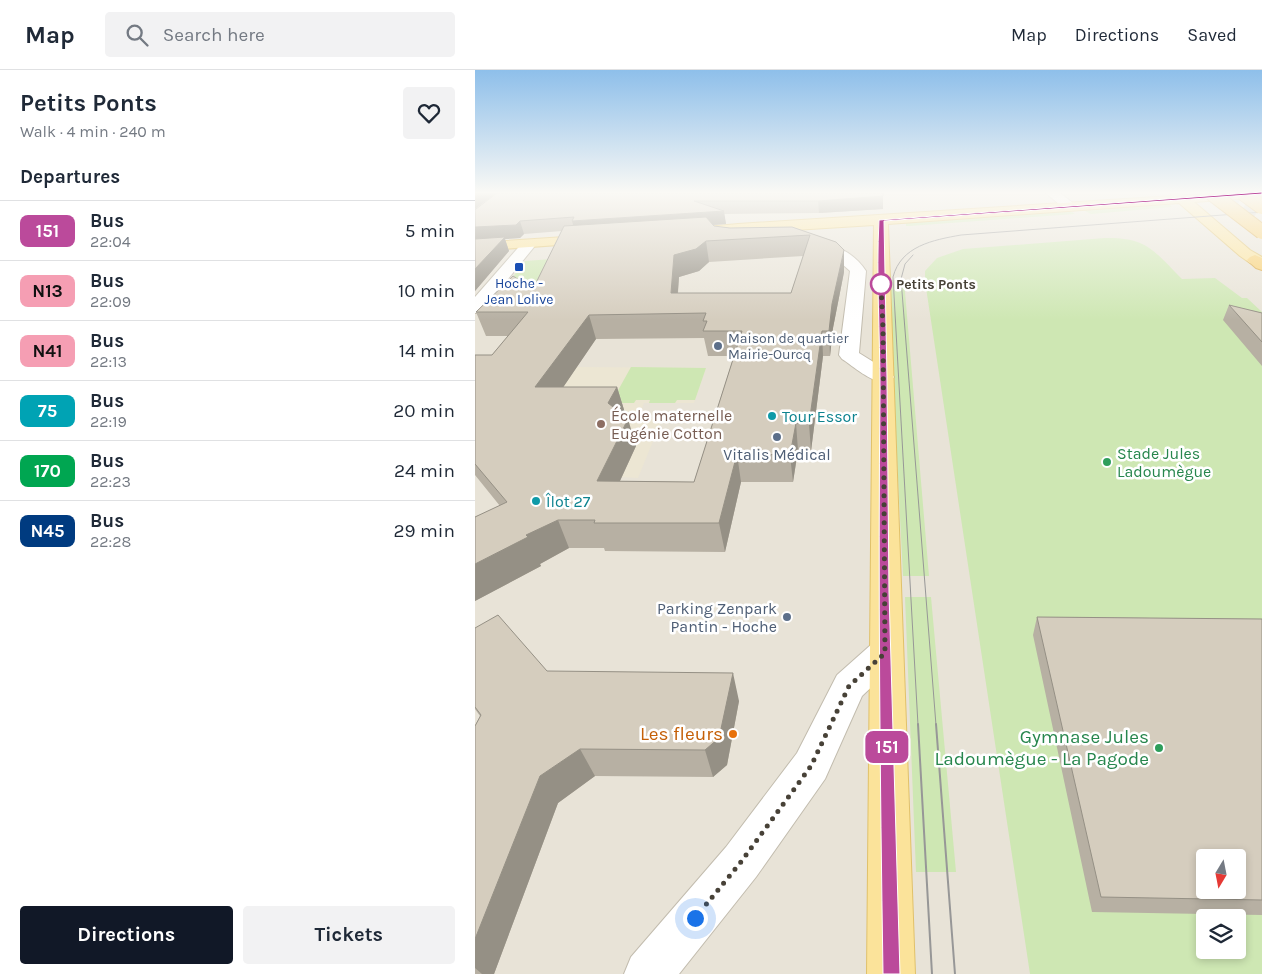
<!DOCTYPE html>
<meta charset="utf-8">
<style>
body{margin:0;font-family:Karla,sans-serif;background:#f2f2f3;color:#1f2937;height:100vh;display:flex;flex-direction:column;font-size:19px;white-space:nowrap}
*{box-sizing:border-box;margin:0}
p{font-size:16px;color:#747a83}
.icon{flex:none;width:28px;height:28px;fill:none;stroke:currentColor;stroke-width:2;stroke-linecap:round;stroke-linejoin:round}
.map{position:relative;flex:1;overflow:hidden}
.drawer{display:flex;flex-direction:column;background:#fff;width:475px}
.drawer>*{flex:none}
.badge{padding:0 10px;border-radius:8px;font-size:18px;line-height:32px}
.needle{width:32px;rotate:190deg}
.buttons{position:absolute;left:721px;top:779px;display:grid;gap:10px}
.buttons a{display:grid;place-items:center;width:50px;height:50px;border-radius:5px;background:#fff;box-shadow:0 2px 8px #0003;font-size:25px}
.you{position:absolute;width:25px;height:25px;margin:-12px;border:4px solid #fff;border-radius:50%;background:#1a73e8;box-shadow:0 0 0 8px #1a73e833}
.map>.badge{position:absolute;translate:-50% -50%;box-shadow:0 0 0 2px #fff}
h2{padding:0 20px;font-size:19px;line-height:45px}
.round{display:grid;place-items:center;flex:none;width:52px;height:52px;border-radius:5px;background:#f2f2f3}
.head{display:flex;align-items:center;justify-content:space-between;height:85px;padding:0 20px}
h1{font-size:24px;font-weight:700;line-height:38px}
.action{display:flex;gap:10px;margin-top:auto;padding:10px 20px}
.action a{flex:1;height:58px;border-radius:5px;background:#111827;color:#fff;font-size:20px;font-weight:700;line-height:58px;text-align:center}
.action a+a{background:#f2f2f3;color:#1f2937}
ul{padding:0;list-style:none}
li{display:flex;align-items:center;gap:15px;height:60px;padding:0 20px;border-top:1px solid #e0e1e3}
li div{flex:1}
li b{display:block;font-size:19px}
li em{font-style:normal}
li .badge{min-width:55px;font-weight:700;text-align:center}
header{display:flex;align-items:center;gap:30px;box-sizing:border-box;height:70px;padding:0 25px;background:#fff;border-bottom:1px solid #e0e1e3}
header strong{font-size:24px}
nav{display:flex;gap:28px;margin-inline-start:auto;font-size:18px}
.search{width:350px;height:45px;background:#f2f2f3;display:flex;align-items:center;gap:12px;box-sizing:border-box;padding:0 18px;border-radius:5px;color:#747a83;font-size:19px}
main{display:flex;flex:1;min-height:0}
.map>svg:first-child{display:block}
.residential{fill:#e8e3d7;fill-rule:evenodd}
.education{fill:#ece6d3}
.green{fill:#cee7b3;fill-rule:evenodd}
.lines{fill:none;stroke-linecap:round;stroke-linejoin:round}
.major-tunnel{stroke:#d1cec5;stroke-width:14;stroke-dasharray:14 7;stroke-linecap:butt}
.minor-casing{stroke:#c2bcae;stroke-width:2}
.major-casing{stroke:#e0c16a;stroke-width:2}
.highway-casing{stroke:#d9a53e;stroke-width:2}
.minor{fill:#fff;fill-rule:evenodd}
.major{fill:#fbe39a;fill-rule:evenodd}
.highway{fill:#f9cf6e;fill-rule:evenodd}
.tram-far1{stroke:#979797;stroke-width:1}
.tram{stroke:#979797;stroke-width:2}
.highway-bridge-casing{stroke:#d9a53e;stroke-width:16;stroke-linecap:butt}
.highway-bridge{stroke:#f9cf6e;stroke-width:14}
.wall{fill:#b7b0a3;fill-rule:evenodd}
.shaded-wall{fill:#959085}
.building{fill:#d5cdbe;stroke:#959085;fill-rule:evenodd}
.line{fill:#bb4a9b;stroke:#fff}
.walk{stroke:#474137;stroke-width:5;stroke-dasharray:0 9}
.transit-dot{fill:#1a4fb4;stroke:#fff;stroke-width:2}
.stop-dot{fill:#fff;stroke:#bb4a9b;stroke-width:2.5}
.service-dot{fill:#5c6f8a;stroke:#fff;stroke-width:2}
.culture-dot{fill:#0f9aa8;stroke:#fff;stroke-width:2}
.education-dot{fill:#8d6e63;stroke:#fff;stroke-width:2}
.leisure-dot{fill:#2e9e5b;stroke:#fff;stroke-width:2}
.food-dot{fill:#e8710a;stroke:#fff;stroke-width:2}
.labels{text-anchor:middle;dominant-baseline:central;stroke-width:5;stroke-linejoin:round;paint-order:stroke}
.far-transit-label{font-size:14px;fill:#164399;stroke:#fff}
.far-stop-label{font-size:14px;font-weight:bold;fill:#474137;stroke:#fff;text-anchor:start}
.far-service-label{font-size:14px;fill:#4e5e75;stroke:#fff;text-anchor:start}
.education-label{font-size:16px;fill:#785e54;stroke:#fff;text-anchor:start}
.culture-label{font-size:16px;fill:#0d838f;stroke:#fff;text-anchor:start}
.leisure-label{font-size:16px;fill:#27864d;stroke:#fff;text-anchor:start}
.service-label{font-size:16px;fill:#4e5e75;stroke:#fff}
.near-food-label{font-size:19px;fill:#c56008;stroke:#fff;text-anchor:end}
.near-leisure-label{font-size:19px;fill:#27864d;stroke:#fff;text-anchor:end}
</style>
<header>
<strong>Map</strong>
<div class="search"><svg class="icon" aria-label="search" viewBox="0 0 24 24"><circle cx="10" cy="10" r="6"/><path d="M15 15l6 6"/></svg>Search here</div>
<nav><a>Map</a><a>Directions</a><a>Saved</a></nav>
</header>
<main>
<section class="drawer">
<div class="head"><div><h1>Petits Ponts</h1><p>Walk · 4 min · 240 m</p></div><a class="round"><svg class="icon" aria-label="heart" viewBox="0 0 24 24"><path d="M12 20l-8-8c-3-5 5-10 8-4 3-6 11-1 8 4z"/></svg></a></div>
<h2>Departures</h2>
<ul>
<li><span class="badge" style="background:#bb4a9b;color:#fff">151</span><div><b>Bus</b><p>22:04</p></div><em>5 min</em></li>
<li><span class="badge" style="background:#f59eb3;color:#111">N13</span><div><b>Bus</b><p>22:09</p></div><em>10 min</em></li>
<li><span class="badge" style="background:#f59eb3;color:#111">N41</span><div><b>Bus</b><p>22:13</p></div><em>14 min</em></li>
<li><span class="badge" style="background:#00a3b4;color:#fff">75</span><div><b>Bus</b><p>22:19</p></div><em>20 min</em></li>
<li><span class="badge" style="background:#00a651;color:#fff">170</span><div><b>Bus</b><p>22:23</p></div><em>24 min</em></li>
<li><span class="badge" style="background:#003b80;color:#fff">N45</span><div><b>Bus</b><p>22:28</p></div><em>29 min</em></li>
</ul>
<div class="action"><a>Directions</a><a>Tickets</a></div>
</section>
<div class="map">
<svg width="787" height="904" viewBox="0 0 787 904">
<rect width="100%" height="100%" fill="#f4f1e9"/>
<path class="residential" d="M 0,123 L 787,123 L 787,904 L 0,904 ZM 730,788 L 762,788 L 762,820 L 730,820 ZM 730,848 L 762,848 L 762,880 L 730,880 Z"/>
<path class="education" d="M 102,297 L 231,298 L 219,333 L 169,333 L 163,349 L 187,349 L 163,408 L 146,407 L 140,410 L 69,342 Z"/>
<path class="green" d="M 688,133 L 694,134 L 697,137 L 616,144 L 606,139 Z
M 594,140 L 600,144 L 434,156 L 431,156 L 431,151 Z
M 630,168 C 672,167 679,181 707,209 L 740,208 L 767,228 L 772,228 L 787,242 L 787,904 L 555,904 L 450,211 L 450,201 L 462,188 L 488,179 ZM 730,788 L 762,788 L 762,820 L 730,820 ZM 730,848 L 762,848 L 762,880 L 730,880 Z
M 90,188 L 70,220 L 26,222 L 50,191 Z
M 413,210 L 429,210 L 454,506 L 428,506 Z
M 156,297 L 231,298 L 220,330 L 202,330 L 200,333 L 174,333 L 175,330 L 161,330 L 159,333 L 136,333 Z
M 430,527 L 456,527 L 481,802 L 441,802 Z"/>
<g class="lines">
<path class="major-tunnel" d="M 753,123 L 787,148"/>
<defs>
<path id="minor" d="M 571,123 L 585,123 L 603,137 L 601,140 L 591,140 Z
M 54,170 L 59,171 L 61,174 L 59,177 L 6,242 L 0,243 L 0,227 L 49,171 Z
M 334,170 C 358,174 377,180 391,201 L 384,283 L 416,303 L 419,307 L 416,311 C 399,316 381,298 367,289 L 364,285 L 375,201 L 357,185 L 329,177 L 327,174 L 329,171 Z
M 410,569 L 422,573 L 427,583 L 422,593 L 387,626 L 350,709 L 281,807 L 204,904 L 149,904 L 156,887 L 251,777 L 322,683 L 362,605 L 398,573 Z"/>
<path id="major" d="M 695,123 L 710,125 L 787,123 L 787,127 L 719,132 L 775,180 L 787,187 L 787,197 L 775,193 L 765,186 L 704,133 L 413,154 L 440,904 L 392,904 L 399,155 L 220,166 L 215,165 L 213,162 L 215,159 L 220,158 L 263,154 L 697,126 Z
M 120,165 L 125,166 L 127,169 L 125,172 L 0,181 L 0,173 Z"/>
<path id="highway" d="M 780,185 L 787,188 L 787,200 L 781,198 L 772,190 L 775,187 Z"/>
</defs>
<use href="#minor" class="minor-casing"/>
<use href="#major" class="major-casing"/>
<use href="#highway" class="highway-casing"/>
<use href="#minor" class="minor"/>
<use href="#major" class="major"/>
<use href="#highway" class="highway"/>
<path class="tram-far1" d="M 438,185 L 430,194 L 426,209 L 461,655
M 443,655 L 418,207 C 426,176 458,170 486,165 L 787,142"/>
<path class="tram" d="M 443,654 L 457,904
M 461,654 L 480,904"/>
<defs>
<path id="highway-bridge" d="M 736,123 L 787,162
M 768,123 L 787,137"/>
</defs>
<use href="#highway-bridge" class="highway-bridge-casing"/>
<use href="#highway-bridge" class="highway-bridge"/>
</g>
<path class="wall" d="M 408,123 L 408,139 L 344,143 L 249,144 L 251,154 L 238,155 L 239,156 L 255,158 L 317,157 L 361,172 L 369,202 L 358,258 L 355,286 L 348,286 L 336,381 L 323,380 L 318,412 L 266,412 L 250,482 L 130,481 L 129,478 L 94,478 L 65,494 L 66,496 L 0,531 L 0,447 L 25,436 L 0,405 L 0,285 L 17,285 L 33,266 L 11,266 L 1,242 L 58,219 L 87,161 L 49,164 L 45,168 L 30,169 L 34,181 L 0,221 L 0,139 ZM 328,186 L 316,223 L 203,223 L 204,207 L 224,201 L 234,192 ZM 229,268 L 233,286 L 259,286 L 219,412 L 145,411 L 161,376 L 149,345 L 150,343 L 142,317 L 88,317 L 121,269 Z
M 754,235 L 787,243 L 787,296 L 748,250 Z
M 562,547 L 787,549 L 787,845 L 617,842 L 558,565 Z
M 0,558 L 72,601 L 264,631 L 252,695 L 238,707 L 120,706 L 83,733 L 19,904 L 0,904 L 0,656 L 5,646 L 0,639 Z"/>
<path class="shaded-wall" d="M 0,123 L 22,123 L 0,139 Z
M 408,126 L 408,139 L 344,143 L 343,131 Z
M 249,141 L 251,154 L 101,164 L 97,151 Z
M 45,151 L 49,164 L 45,168 L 30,169 L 34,181 L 0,221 L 0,157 Z
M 231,171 L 234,192 L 224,201 L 204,207 L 201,244 L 196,223 L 199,185 Z
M 369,180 L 369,202 L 358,258 L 355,286 L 354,261 L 357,234 Z
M 114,245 L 121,269 L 70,344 L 60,317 Z
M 347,261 L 348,286 L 336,381 L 334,354 Z
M 142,317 L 150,343 L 141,360 L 133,333 Z
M 153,349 L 161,376 L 132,439 L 122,411 Z
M 321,353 L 323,380 L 318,412 L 315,385 Z
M 262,384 L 266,412 L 250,482 L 244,453 Z
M 83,450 L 94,478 L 65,494 L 66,496 L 0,531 L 0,494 L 51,465 Z
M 258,603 L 264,631 L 252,695 L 238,707 L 230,680 Z
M 105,679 L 120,706 L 83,733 L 19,904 L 7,904 L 0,898 L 0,869 L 65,706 Z"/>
<path class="building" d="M 22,123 L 408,123 L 408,126 L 343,131 L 219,131 L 249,141 L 97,151 L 99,147 L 45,151 L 41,155 L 0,157 L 0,139 L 1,139 Z
M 231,147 L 239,156 L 255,158 L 317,157 L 361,172 L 369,180 L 357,234 L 354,261 L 347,261 L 334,354 L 321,353 L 315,385 L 262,384 L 244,453 L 119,453 L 120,450 L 83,450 L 51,465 L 53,467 L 0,494 L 0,447 L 32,432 L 0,394 L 0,285 L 17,285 L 53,242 L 1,242 L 38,206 L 58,219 L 89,156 ZM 335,165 L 316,223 L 196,223 L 199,185 L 221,179 L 231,171 ZM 231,243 L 228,251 L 232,251 L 228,261 L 267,261 L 219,412 L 122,411 L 153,349 L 133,333 L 142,317 L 60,317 L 114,245 Z
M 30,167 L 0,199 L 0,169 Z
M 754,235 L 787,243 L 787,272 Z
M 23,545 L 72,601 L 258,603 L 244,668 L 230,680 L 105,679 L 65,706 L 0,869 L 0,656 L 6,645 L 0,637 L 0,558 Z
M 562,547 L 787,549 L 787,830 L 626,827 ZM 730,788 L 762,788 L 762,820 L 730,820 Z"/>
<linearGradient id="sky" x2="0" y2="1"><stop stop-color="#8ebfea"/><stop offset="0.49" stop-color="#faf9f5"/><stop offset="1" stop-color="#faf9f5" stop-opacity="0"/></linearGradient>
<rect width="787" height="250" fill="url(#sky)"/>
<path class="line" d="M 787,122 L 787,124 L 409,151 L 412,307 L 414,522 L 425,904 L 408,904 C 405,709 403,515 405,320 C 405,263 401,207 404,150 Z"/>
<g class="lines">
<path class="walk" d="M 220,848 L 266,792 L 336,696 L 374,616 L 410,583 L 408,259 L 406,214"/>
</g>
<rect class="transit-dot" x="39" y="192" width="10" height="10" rx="2.5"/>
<circle class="stop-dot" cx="406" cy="214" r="10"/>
<g class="service-dot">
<circle cx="243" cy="276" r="5"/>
<circle cx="302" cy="367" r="5"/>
<circle cx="312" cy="547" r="5"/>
</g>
<g class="culture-dot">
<circle cx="297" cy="346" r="5"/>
<circle cx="61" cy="431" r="5"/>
</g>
<circle class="education-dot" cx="126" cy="354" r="5"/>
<g class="leisure-dot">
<circle cx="632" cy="392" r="5"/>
<circle cx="684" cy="678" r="5"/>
</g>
<circle class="food-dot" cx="258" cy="664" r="5"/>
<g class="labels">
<g class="far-transit-label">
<text x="44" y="213">Hoche -<tspan x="44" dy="16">Jean Lolive</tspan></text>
</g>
<g class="far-stop-label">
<text x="421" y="214">Petits Ponts</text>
</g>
<g class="far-service-label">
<text x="253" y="268">Maison de quartier<tspan x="253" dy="16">Mairie-Ourcq</tspan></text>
</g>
<g class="education-label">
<text x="136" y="345">École maternelle<tspan x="136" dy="18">Eugénie Cotton</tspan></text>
</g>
<g class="culture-label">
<text x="307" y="346">Tour Essor</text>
<text x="71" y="431">Îlot 27</text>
</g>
<g class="leisure-label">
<text x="642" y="383">Stade Jules<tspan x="642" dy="18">Ladoumègue</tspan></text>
</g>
<g class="service-label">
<text x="302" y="384">Vitalis Médical</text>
<text x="302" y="538" text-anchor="end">Parking Zenpark<tspan x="302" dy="18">Pantin - Hoche</tspan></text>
</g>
<g class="near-food-label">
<text x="248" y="664">Les fleurs</text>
</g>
<g class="near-leisure-label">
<text x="674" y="667">Gymnase Jules<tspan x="674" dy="22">Ladoumègue - La Pagode</tspan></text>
</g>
</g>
</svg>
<div class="buttons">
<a><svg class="needle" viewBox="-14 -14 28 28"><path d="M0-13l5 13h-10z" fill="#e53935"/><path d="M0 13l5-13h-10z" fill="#747a83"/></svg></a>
<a><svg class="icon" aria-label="layers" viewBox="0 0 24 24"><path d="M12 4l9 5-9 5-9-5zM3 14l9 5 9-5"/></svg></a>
</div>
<div class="you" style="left:220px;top:848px"></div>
<b class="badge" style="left:412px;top:677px;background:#bb4a9b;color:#fff">151</b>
</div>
</main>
